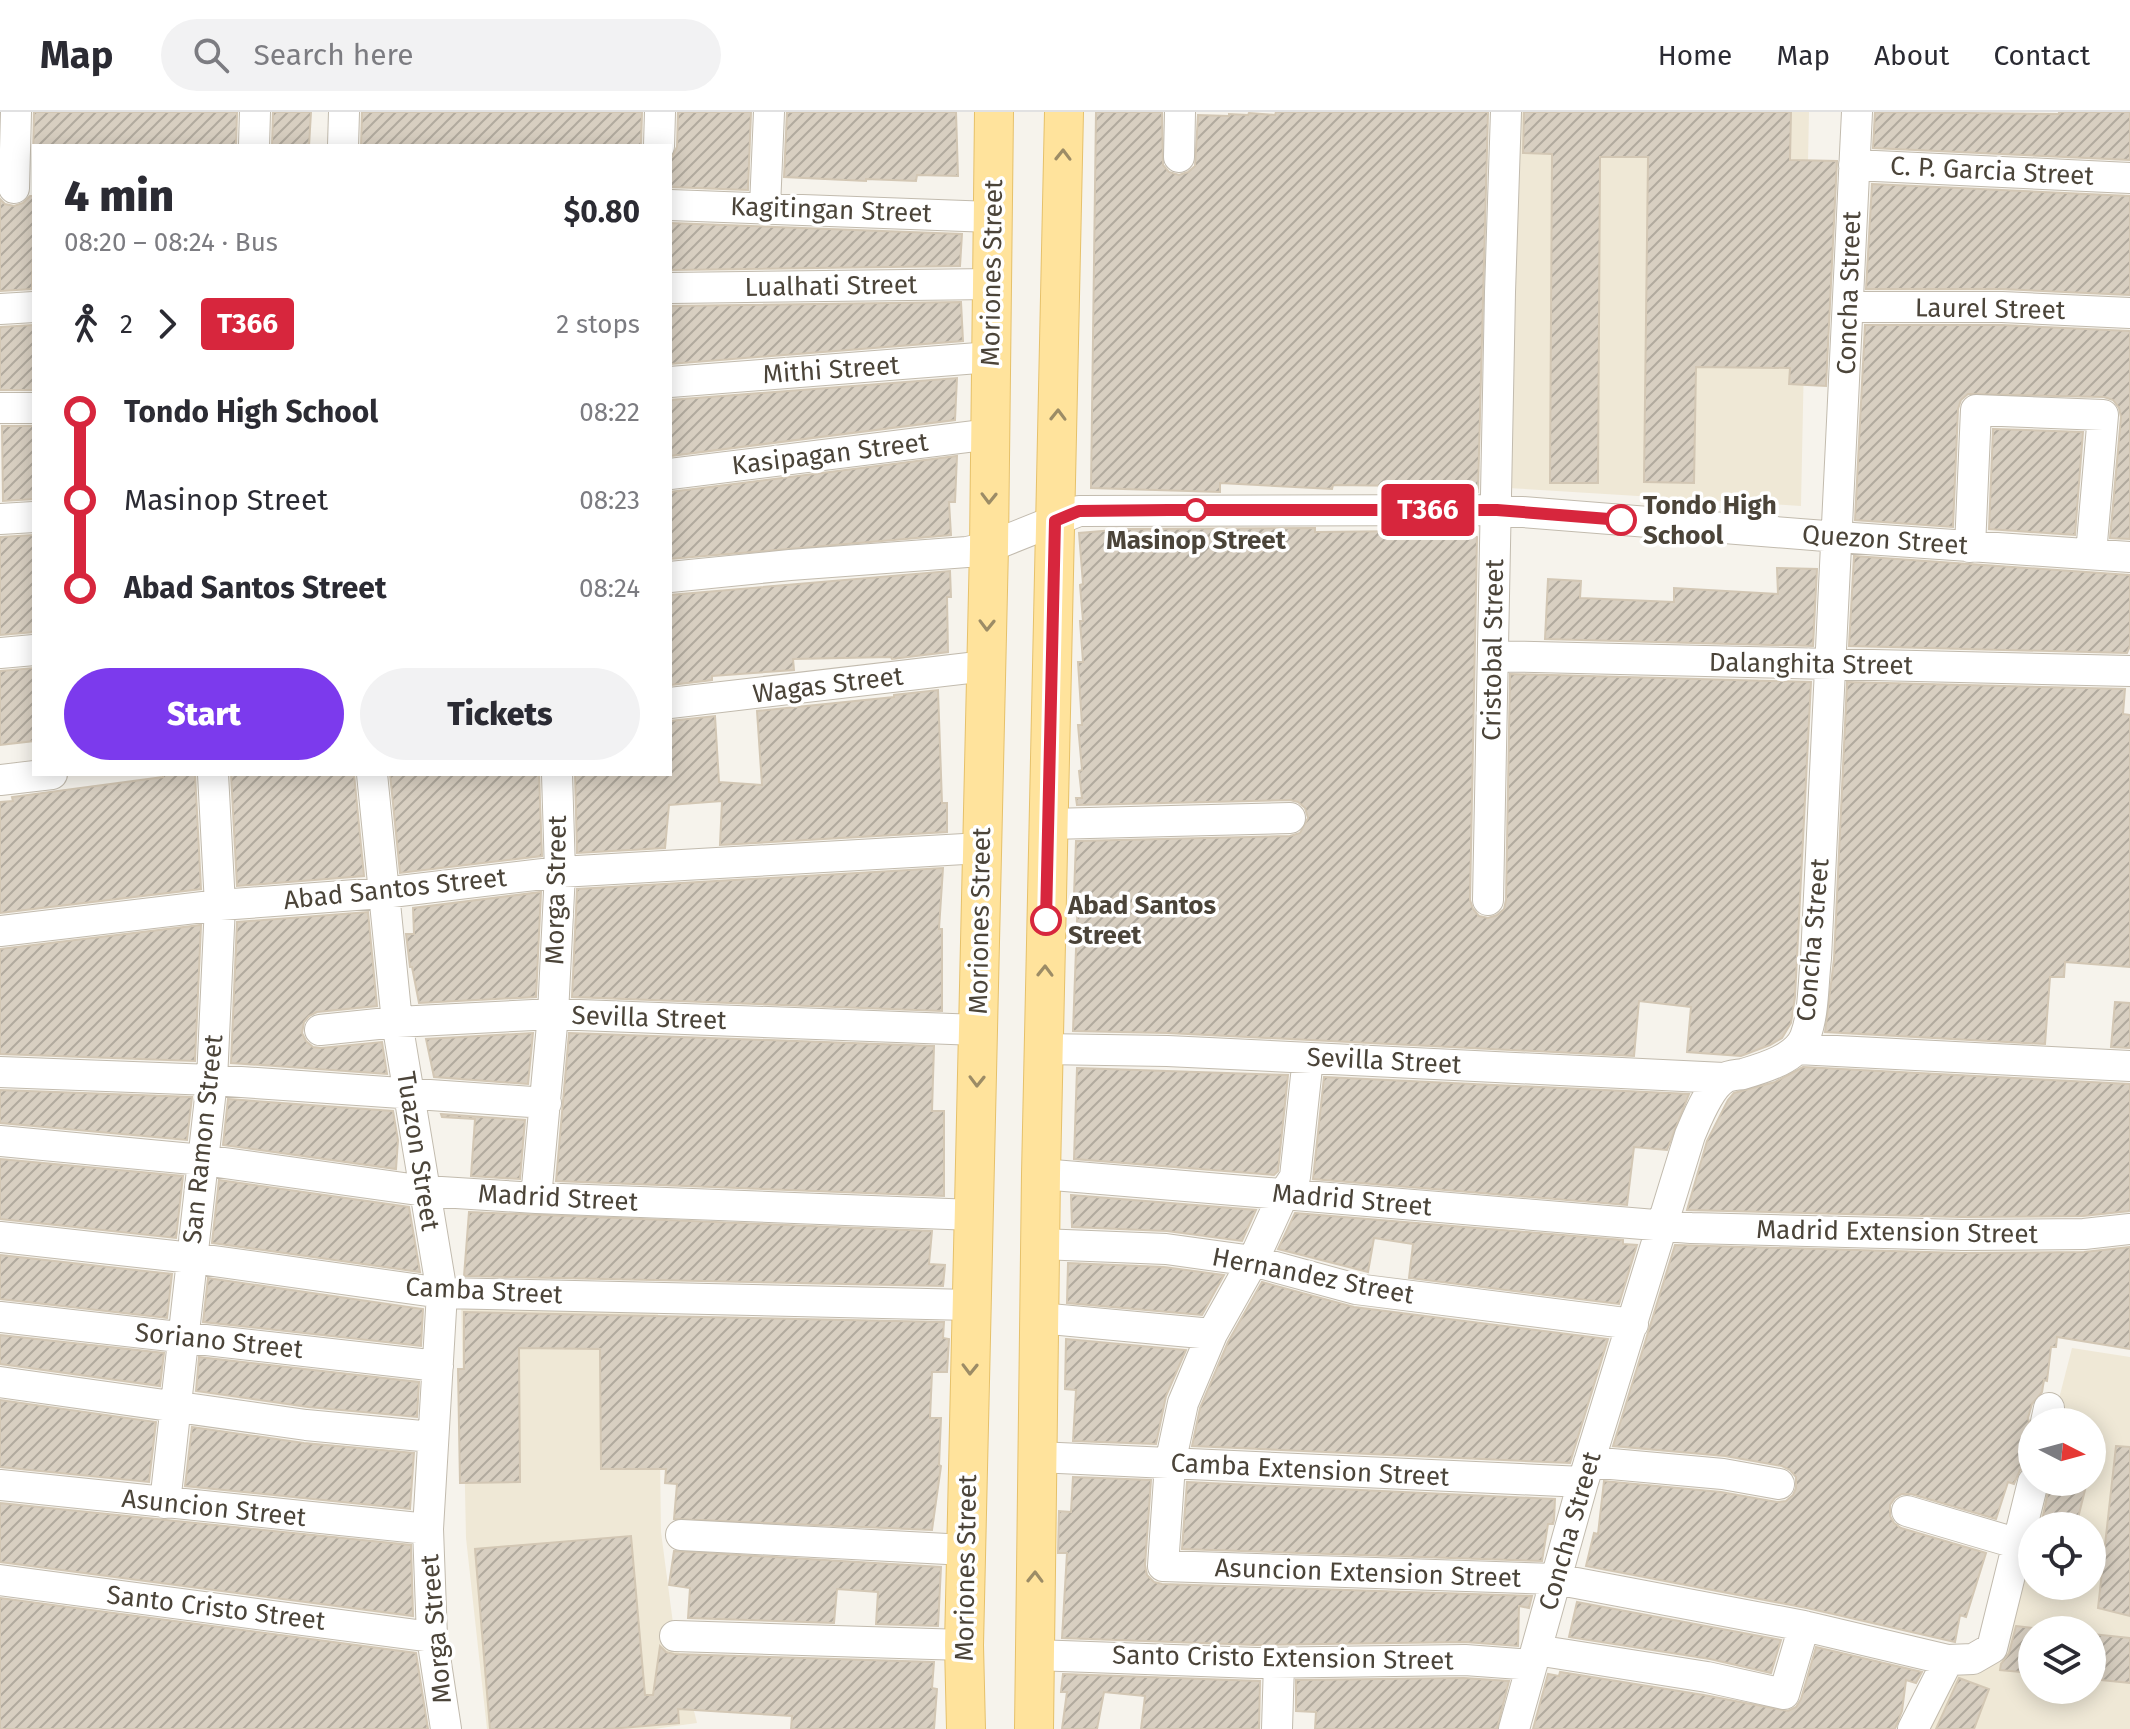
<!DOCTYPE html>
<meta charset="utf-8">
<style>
body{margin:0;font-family:"Fira Sans",sans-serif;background:#f2f2f3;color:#2b2b33;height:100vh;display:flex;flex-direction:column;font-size:30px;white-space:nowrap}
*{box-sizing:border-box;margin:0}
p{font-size:26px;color:#7c7c81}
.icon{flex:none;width:44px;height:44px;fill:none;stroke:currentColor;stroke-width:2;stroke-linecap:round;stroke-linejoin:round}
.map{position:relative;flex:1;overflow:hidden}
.sheet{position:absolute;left:32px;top:32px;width:640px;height:632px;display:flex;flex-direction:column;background:#fff;border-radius:0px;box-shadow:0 4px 20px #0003}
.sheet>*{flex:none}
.badge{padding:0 16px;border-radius:6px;font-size:28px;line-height:52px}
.needle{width:52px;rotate:96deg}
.fabs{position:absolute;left:2018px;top:1296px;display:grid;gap:16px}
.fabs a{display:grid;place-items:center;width:88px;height:88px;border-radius:50%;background:#fff;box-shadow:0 4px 20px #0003;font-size:40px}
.map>.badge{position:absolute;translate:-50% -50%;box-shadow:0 0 0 4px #fff}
.legs{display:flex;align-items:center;gap:12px;height:88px;padding:0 32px;font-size:26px}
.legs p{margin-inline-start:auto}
.overview{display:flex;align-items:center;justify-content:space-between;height:136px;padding:0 32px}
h1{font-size:44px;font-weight:800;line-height:60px}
.button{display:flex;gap:16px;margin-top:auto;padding:16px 32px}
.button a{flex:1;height:92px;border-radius:48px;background:#7c3aed;color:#fff;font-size:32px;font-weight:800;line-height:92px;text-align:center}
.button a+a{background:#f2f2f3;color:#2b2b33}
ul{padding:0 32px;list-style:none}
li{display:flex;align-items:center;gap:28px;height:88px;font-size:30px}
li i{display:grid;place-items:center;width:12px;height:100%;margin:0 10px;background:currentColor}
li i::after{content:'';width:20px;height:20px;margin:-10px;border:6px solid;border-radius:50%;background:#fff}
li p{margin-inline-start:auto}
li:first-child i{background:linear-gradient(#0000 50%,currentColor 0)}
li:last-child i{background:linear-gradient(currentColor 50%,#0000 0)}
header{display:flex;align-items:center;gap:48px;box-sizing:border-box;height:112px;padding:0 40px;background:#fff;border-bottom:2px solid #e1e1e2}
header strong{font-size:38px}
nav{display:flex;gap:44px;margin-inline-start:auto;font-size:28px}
.search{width:560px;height:72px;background:#f2f2f3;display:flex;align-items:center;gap:20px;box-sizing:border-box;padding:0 28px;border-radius:44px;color:#7c7c81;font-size:30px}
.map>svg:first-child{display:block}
.education{fill:#efe8d6;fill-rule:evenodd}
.building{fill:url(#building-hatch);stroke:#d3c7b4;stroke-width:2}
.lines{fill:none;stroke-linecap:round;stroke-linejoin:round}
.minor-casing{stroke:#c2bbae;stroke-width:32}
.major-casing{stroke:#e6c16a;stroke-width:40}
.minor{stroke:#fff;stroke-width:30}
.major{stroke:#ffe39c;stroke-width:38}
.oneway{stroke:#9c8c66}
.line-1-casing{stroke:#fff;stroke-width:18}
.line-1{stroke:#d7263d;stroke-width:12}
.stop-1-dot{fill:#fff;stroke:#d7263d;stroke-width:4}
.labels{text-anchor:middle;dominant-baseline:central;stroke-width:7;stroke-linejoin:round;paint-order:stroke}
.street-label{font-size:26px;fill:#4b4439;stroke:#fff}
.stop-label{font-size:26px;font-weight:bold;fill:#4b4439;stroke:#fff;text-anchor:start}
</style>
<header>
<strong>Map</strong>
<div class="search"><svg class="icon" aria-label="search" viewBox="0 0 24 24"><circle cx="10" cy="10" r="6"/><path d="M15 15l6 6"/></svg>Search here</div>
<nav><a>Home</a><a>Map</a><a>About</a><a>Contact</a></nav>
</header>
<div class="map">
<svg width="2130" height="1617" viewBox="0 0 2130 1617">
<defs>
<pattern id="building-hatch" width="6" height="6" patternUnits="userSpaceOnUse" patternTransform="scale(2)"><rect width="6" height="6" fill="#d8cfc1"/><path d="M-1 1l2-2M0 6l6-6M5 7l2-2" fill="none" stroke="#b1aa9e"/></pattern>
</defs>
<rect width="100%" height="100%" fill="#f6f3ec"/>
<path class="education" d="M 1517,0 L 1809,0 L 1801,394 L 1508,376 Z
M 461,1182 L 658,1196 L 661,1420 L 674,1519 L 697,1611 L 654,1617 L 487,1617 L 466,1426 Z
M 2072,1236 L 2130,1245 L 2130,1617 L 1923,1617 L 1962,1540 L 1995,1548 L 2039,1370 L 2092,1370 L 2092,1310 L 2053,1310 ZM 2032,1414 L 2092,1414 L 2092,1474 L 2032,1474 ZM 2032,1518 L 2092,1518 L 2092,1578 L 2032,1578 Z"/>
<path class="building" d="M 34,0 L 237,0 L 236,34 L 34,34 L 33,45 Z
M 273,0 L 311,0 L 309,34 L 272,34 Z
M 362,0 L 642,0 L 641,34 L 361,34 Z
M 678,0 L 751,0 L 748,78 L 670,75 L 670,48 L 677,35 Z
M 787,0 L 956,0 L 958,64 L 917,63 L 916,69 L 866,67 L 866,69 L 784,65 Z
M 1096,0 L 1162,0 L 1163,53 L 1169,60 L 1179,63 L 1188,60 L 1195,54 L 1198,3 L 1229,4 L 1229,2 L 1248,3 L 1249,1 L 1275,3 L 1276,0 L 1488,0 L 1478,380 L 1410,380 L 1410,374 L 1333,373 L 1332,377 L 1220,371 L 1220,380 L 1091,376 Z
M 1524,0 L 1791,0 L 1790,48 L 1837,49 L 1826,274 L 1789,272 L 1790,256 L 1696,255 L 1694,371 L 1644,370 L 1648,45 L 1600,45 L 1598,371 L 1550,371 L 1552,42 L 1523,41 Z
M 1875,0 L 2059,2 L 2059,0 L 2130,0 L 2130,48 L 1873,36 Z
M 1872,72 L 2130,84 L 2130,183 L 2002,177 L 1866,177 Z
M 30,84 L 34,84 L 32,177 L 0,179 L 0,87 L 5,92 L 14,94 L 23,91 Z
M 670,111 L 962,122 L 960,154 L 670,158 Z
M 961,190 L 963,229 L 670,252 L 670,194 Z
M 33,213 L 34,278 L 0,278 L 0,215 Z
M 1865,213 L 2002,213 L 2130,219 L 2130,427 L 2110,426 L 2121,305 L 2119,296 L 2113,288 L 2104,285 L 1968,282 L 1961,288 L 1958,297 L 1953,415 L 1855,408 Z
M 957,266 L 955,308 L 670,344 L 670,288 Z
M 2,314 L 34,314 L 34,387 L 3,389 Z
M 1993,317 L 2083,320 L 2075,423 L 1989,417 Z
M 957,344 L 955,390 L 949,390 L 951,423 L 670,447 L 670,380 Z
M 1315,416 L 1315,420 L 1408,419 L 1409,416 L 1454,416 L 1454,421 L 1477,425 L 1470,788 L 1473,797 L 1479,804 L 1488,806 L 1497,803 L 1504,797 L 1506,788 L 1510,562 L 1811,570 L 1795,885 L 1791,911 L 1782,926 L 1770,933 L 1741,944 L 1687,940 L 1691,895 L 1639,889 L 1634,944 L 1168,921 L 1073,919 L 1078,783 L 1074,783 L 1076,729 L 1290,724 L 1300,721 L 1308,706 L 1305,696 L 1298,690 L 1290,688 L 1077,693 L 1076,686 L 1082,686 L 1079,659 L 1082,658 L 1078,613 L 1082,613 L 1078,550 L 1083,550 L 1080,509 L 1083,509 L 1080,473 L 1083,472 L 1079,421 L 1127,417 Z
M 34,423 L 34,520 L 0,523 L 0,425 Z
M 1854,444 L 2130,463 L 2130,534 L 2127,541 L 1849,534 Z
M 1777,456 L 1817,457 L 1813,534 L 1545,527 L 1548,467 L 1581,469 L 1580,486 L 1674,490 L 1674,476 L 1778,482 Z
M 950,459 L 951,485 L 947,485 L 948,540 L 892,547 L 891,545 L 793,547 L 794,558 L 712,564 L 712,568 L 670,573 L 670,483 Z
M 34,556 L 34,629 L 0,633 L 0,559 Z
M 1847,570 L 2125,577 L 2123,602 L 2130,603 L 2130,855 L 2065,850 L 2064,865 L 2050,865 L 2045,932 L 1825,920 L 1834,847 Z
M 938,578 L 942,691 L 947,691 L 947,720 L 720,733 L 722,689 L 669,693 L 665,736 L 577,741 L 575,662 L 670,662 L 670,609 L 715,604 L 719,670 L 762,673 L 757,599 L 894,585 L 894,583 Z
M 163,662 L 195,662 L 201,777 L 0,801 L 0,690 L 13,689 L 12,685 L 163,665 Z
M 231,662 L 354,662 L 364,764 L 237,774 Z
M 390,662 L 539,662 L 542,744 L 400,761 Z
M 943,756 L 939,817 L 942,817 L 942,899 L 572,885 L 577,777 Z
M 541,780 L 536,885 L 419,891 L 412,855 L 410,855 L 406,822 L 414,822 L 413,796 Z
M 368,800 L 377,894 L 317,900 L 309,904 L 304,910 L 302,921 L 306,929 L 313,935 L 321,936 L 382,930 L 387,962 L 231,951 L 237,810 Z
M 201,813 L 195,949 L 0,942 L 0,837 Z
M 2115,890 L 2130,891 L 2130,936 L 2111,935 Z
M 533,921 L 528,972 L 434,965 L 426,927 Z
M 569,921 L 934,934 L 932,999 L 944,999 L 944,1084 L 556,1069 Z
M 1803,955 L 2130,972 L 2130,1099 L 2083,1104 L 1962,1105 L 1687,1098 L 1707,1029 L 1728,988 L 1734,981 L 1775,970 Z
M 1077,956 L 1288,963 L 1278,1059 L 1274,1063 L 1074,1047 Z
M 1324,965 L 1689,982 L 1667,1038 L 1634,1035 L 1627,1093 L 1313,1067 Z
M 0,978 L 192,985 L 187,1028 L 0,1011 Z
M 228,987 L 393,999 L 398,1028 L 396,1057 L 223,1033 Z
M 441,1002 L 525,1008 L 520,1067 L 471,1064 L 475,1007 L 442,1005 Z
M 0,1047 L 183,1064 L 176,1126 L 0,1107 Z
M 219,1068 L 409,1095 L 420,1160 L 212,1131 Z
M 1071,1083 L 1256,1098 L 1242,1129 L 1167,1119 L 1072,1115 Z
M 469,1100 L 932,1119 L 929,1152 L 945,1153 L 943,1174 L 464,1164 Z
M 1295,1101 L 1623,1128 L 1623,1132 L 1637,1133 L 1619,1192 L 1409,1166 L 1413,1132 L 1374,1126 L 1368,1160 L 1278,1137 Z
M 1675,1133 L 1962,1141 L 2084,1140 L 2130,1135 L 2130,1237 L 2057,1225 L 2056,1235 L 2051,1235 L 2047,1269 L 2044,1268 L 2042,1280 L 2032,1292 L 2028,1306 L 2032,1321 L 2032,1353 L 2020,1358 L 2014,1372 L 2008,1370 L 1996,1407 L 1911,1382 L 1902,1382 L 1895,1386 L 1890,1393 L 1890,1404 L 1894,1411 L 1901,1416 L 1986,1441 L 1966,1505 L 1960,1503 L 1955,1530 L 1807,1496 L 1586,1454 L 1594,1421 L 1598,1422 L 1604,1369 L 1721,1380 L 1777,1390 L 1786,1389 L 1793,1383 L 1796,1376 L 1796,1365 L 1790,1358 L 1782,1354 L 1725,1344 L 1613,1334 Z
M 0,1143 L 172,1162 L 167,1206 L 0,1187 Z
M 1068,1151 L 1164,1155 L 1224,1163 L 1202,1203 L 1067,1191 Z
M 208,1166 L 423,1197 L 421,1234 L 203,1210 Z
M 1262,1170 L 1354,1195 L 1608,1227 L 1570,1351 L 1192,1334 L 1200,1296 L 1228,1230 Z
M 464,1200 L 944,1210 L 943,1226 L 949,1227 L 947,1260 L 932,1260 L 930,1306 L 941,1306 L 939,1353 L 941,1354 L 932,1418 L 674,1407 L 677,1372 L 665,1371 L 666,1357 L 601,1357 L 600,1237 L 519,1236 L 520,1370 L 460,1371 L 458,1257 L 464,1257 Z
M 0,1223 L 164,1241 L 160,1274 L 0,1252 Z
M 1066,1227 L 1186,1238 L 1166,1284 L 1156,1332 L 1073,1329 L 1076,1278 L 1065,1277 Z
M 199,1245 L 419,1270 L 417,1305 L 308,1295 L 196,1279 Z
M 0,1288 L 156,1310 L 149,1370 L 0,1355 Z
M 192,1315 L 304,1331 L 414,1341 L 410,1397 L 185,1374 Z
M 2116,1334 L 2130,1335 L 2130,1504 L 2098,1496 Z
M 1073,1365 L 1151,1368 L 1145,1453 L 1147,1463 L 1154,1470 L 1162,1472 L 1532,1484 L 1529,1496 L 1519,1494 L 1518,1534 L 1465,1530 L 1257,1533 L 1062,1526 L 1067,1441 L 1058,1441 L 1059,1399 L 1071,1400 Z
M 1187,1370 L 1555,1387 L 1554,1408 L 1553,1412 L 1548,1412 L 1542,1449 L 1182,1437 Z
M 2050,1370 L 2087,1370 L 2076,1414 L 2041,1414 Z
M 0,1391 L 411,1433 L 413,1504 L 0,1450 Z
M 631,1424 L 645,1583 L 653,1583 L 660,1534 L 666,1540 L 674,1542 L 934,1550 L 932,1576 L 937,1577 L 934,1617 L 791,1617 L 792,1604 L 678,1597 L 679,1611 L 610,1617 L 490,1617 L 475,1437 Z
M 674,1439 L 941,1455 L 938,1514 L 876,1512 L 878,1480 L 837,1477 L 834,1511 L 688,1506 L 690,1476 L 669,1473 Z
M 0,1486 L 416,1541 L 428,1617 L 0,1617 Z
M 1577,1490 L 1781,1528 L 1771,1561 L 1710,1547 L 1569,1525 Z
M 2016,1514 L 2032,1516 L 2032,1561 L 2000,1558 L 2001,1552 L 2009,1541 Z
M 2092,1522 L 2130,1526 L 2130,1571 L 2092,1567 Z
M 1816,1535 L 1922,1560 L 1916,1571 L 1906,1568 L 1902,1599 L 1895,1617 L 1533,1617 L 1548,1562 L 1559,1564 L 1560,1560 L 1704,1583 L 1788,1599 L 1796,1595 L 1801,1587 Z
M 1063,1562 L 1260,1569 L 1259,1617 L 1141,1617 L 1145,1584 L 1104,1580 L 1097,1617 L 1062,1617 L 1067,1580 L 1061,1580 Z
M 1464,1566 L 1509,1569 L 1497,1617 L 1315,1617 L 1316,1600 L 1296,1599 L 1296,1568 Z
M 1959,1566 L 1989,1577 L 1974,1617 L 1936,1617 Z"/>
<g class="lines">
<defs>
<path id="minor" d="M 254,34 L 255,0
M 343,34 L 344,0
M 659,34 L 660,0
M 1179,45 L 1180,0
M 1854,53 L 2130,66
M 14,76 L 16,0
M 670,93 L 992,105
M 765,95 L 769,0
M 670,176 L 992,172
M 1849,195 L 2002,195 L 2130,201
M 0,197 L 34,195
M 670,270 L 991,245
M 0,296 L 34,296
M 670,362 L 991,322
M 0,407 L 34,405
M 1970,435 L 1976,298 L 2103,303 L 2091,442
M 670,465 L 790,453 L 967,440 L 989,435 L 1079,399 L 1497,398 L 1838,425 L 2130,445
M 0,541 L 34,538
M 1493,544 L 2130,559
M 670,591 L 986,554
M 372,662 L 397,910 L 442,1181 L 428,1417 L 432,1525 L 446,1617
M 0,668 L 52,662
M 1049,712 L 1290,706
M 1488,788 L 1500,180 L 1506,0
M 0,819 L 220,793 L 383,781 L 560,760 L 982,736
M 320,918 L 397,910 L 553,902 L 978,918
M 1043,937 L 1167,939 L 1724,966
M 1797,937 L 2130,954
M 1308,946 L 1295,1065 L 1283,1083 L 1253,1149 L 1212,1222 L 1183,1291 L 1170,1352 L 1163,1454 L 1555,1467 L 1804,1514 L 1948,1548 L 1973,1547 L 1992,1536 L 2033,1370
M 0,960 L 212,968 L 546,991
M 0,1029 L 203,1048 L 425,1079 L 536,1086 L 974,1103
M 1041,1062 L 1691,1116 L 1962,1123 L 2084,1122 L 2130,1117
M 536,1086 L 553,902 L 560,760 L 557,662
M 0,1125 L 192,1146 L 442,1181 L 971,1193
M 1040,1132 L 1166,1137 L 1253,1149 L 1356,1177 L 1633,1212
M 0,1205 L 438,1254
M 1039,1206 L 1212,1222
M 0,1270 L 306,1313 L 432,1325
M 2046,1310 L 2049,1296
M 1037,1345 L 1583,1370
M 1589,1350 L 1723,1362 L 1779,1372
M 0,1373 L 428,1417
M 165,1391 L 212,968 L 220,793 L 213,662
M 1907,1399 L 2019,1432
M 681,1423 L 966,1438
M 0,1468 L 432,1525
M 675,1524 L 964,1533
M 1536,1538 L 1707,1565 L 1784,1582 L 1804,1514
M 1034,1543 L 1257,1551 L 1465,1548 L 1532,1553
M 1277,1617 L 1279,1551
M 1514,1617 L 1583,1370 L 1690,1023 C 1697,1007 1709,975 1725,966 C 1729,963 1738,963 1743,962 C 1763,956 1796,947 1805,925 C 1814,902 1813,871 1816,846 L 1857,0
M 1913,1617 L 1948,1548"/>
<path id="major" d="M 966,1617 L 964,1533 L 989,435 L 994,0
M 1034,1617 L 1041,1062 L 1064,0"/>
</defs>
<use href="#minor" class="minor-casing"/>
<use href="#major" class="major-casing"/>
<use href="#minor" class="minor"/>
<use href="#major" class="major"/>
</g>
<defs><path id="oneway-chevron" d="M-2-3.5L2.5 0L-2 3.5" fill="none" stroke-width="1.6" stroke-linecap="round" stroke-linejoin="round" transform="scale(2)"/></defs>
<g class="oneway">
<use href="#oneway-chevron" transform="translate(1063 43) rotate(-89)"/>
<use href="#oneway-chevron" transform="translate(1058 303) rotate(-89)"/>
<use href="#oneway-chevron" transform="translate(989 386) rotate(91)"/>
<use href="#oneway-chevron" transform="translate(987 513) rotate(91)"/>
<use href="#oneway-chevron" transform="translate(1045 859) rotate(-89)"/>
<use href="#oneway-chevron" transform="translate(977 969) rotate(91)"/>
<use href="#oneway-chevron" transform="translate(970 1257) rotate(91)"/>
<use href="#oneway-chevron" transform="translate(1035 1465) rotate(-89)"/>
</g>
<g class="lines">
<defs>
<path id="line-1" d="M 1046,808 L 1055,409 L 1079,399 L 1168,398 L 1497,398 L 1621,408"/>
</defs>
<use href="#line-1" class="line-1-casing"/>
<use href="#line-1" class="line-1"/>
</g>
<g class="stop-1-dot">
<circle cx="1196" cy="398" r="10"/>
<circle cx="1621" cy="408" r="14"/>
<circle cx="1046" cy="808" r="14"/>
</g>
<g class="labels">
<g class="street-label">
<text transform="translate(1992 59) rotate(3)">C. P. Garcia Street</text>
<text transform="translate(831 98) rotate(2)">Kagitingan Street</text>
<text transform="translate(992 161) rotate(-89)">Moriones Street</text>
<text transform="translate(831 174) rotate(-1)">Lualhati Street</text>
<text transform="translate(1849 181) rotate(-88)">Concha Street</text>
<text transform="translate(1990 197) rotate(1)">Laurel Street</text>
<text transform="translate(831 258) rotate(-4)">Mithi Street</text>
<text transform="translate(830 342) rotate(-7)">Kasipagan Street</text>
<text transform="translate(1885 428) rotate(4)">Quezon Street</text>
<text transform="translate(1493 538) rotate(-89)">Cristobal Street</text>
<text transform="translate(1811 552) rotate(1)">Dalanghita Street</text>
<text transform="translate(828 573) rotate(-7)">Wagas Street</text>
<text transform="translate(395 777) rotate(-6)">Abad Santos Street</text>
<text transform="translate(556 778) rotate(-89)">Morga Street</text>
<text transform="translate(980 809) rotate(-89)">Moriones Street</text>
<text transform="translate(1813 828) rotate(-85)">Concha Street</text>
<text transform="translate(649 906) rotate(2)">Sevilla Street</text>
<text transform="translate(1384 949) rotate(3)">Sevilla Street</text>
<text transform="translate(203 1027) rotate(-84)">San Ramon Street</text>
<text transform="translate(418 1039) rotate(81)">Tuazon Street</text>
<text transform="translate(558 1086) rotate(3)">Madrid Street</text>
<text transform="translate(1352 1088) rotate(5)">Madrid Street</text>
<text transform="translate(1897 1120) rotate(1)">Madrid Extension Street</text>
<text transform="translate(1313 1164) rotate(11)">Hernandez Street</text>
<text transform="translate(484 1179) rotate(3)">Camba Street</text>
<text transform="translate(219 1229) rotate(6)">Soriano Street</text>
<text transform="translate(1310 1358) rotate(3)">Camba Extension Street</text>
<text transform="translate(214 1396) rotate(6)">Asuncion Street</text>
<text transform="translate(1570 1419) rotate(-74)">Concha Street</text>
<text transform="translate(966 1456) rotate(-89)">Moriones Street</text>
<text transform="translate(1368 1461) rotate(2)">Asuncion Extension Street</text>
<text transform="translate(216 1496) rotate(7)">Santo Cristo Street</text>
<text transform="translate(436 1517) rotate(-95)">Morga Street</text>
<text transform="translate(1283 1546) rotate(1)">Santo Cristo Extension Street</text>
</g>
<g class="stop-label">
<text x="1643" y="393">Tondo High<tspan x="1643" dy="30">School</tspan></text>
<text x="1196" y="428" text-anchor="middle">Masinop Street</text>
<text x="1068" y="793">Abad Santos<tspan x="1068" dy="30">Street</tspan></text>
</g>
</g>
</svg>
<div class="fabs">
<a><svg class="needle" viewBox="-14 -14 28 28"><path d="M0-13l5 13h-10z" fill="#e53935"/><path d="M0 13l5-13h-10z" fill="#7c7c81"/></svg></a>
<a><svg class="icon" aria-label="locate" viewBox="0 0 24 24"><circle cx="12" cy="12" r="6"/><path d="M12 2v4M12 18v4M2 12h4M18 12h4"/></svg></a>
<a><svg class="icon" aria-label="layers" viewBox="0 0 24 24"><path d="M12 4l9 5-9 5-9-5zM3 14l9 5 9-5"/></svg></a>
</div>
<b class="badge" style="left:1428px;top:398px;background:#d7263d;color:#fff">T366</b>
<section class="sheet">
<div class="overview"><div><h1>4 min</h1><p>08:20 – 08:24 · Bus</p></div><b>$0.80</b></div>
<div class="legs"><svg class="icon" aria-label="walk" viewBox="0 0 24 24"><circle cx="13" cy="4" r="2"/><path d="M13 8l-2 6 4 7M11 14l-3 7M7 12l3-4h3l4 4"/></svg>2<svg class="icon" aria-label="forward" viewBox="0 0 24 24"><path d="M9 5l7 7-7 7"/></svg><b class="badge" style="background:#d7263d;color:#fff">T366</b><p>2 stops</p></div>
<ul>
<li><i style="color:#d7263d"></i><b>Tondo High School</b><p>08:22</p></li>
<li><i style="color:#d7263d"></i><span>Masinop Street</span><p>08:23</p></li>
<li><i style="color:#d7263d"></i><b>Abad Santos Street</b><p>08:24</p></li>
</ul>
<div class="button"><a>Start</a><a>Tickets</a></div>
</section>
</div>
